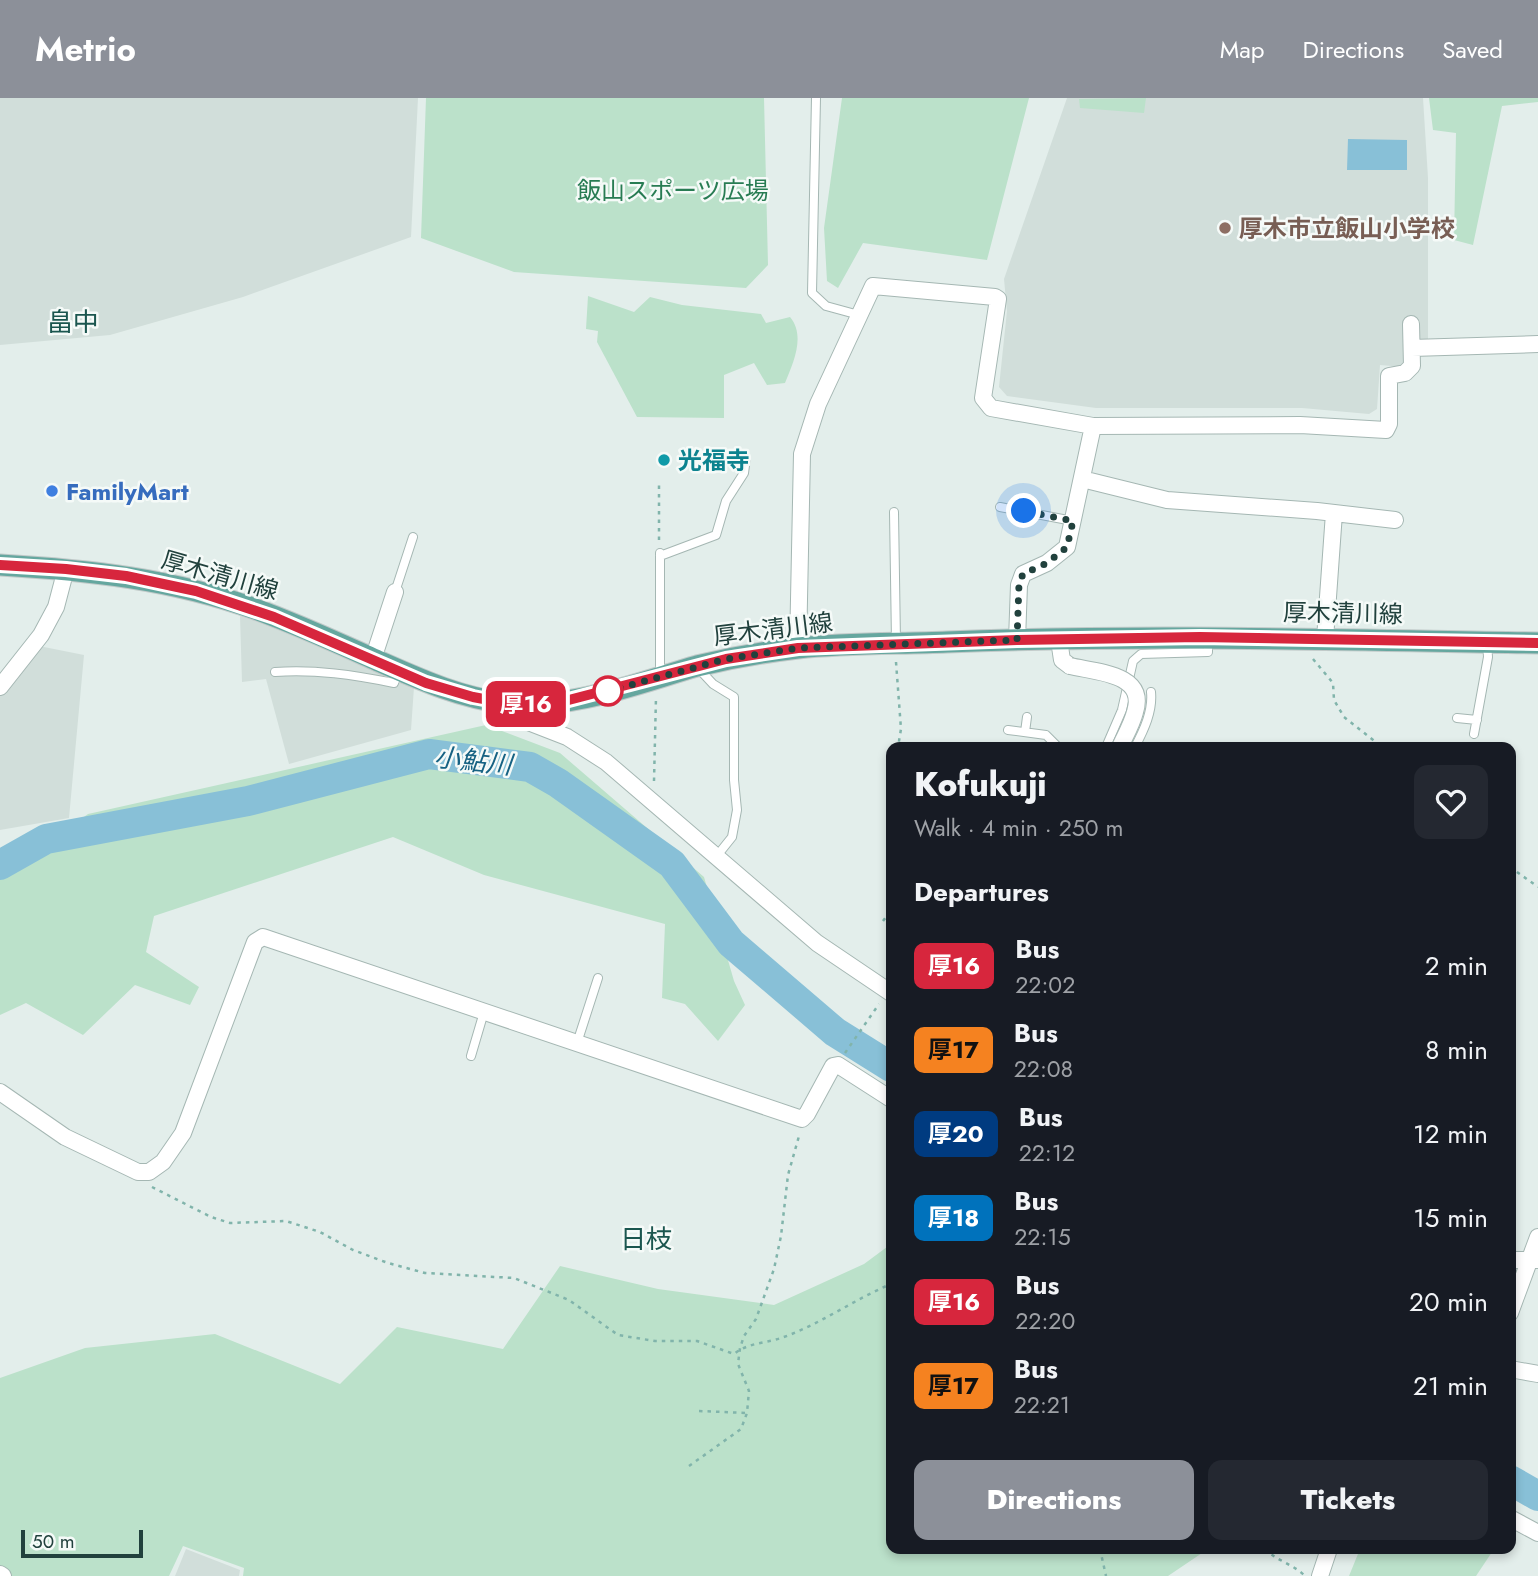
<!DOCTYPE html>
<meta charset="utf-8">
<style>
body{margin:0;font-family:Jost,"Noto Sans JP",sans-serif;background:#242831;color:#f1f3f6;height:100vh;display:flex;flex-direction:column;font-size:26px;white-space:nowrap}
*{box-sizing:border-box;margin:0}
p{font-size:23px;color:#9ea1a6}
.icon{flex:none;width:38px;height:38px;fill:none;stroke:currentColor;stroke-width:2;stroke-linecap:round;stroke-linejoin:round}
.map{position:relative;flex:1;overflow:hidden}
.drawer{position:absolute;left:886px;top:644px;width:630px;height:812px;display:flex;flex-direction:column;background:#171b24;border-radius:14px;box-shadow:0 4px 10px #0003}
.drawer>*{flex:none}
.badge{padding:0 14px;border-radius:10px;font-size:24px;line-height:46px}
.scale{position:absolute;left:21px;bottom:18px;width:122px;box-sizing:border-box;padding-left:7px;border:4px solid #21413d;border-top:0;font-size:19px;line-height:24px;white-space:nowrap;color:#21413d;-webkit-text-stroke:5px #f5faf8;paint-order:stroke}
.you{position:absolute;width:35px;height:35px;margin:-18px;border:5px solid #fff;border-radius:50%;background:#1a73e8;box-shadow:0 0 0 10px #1a73e833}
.map>.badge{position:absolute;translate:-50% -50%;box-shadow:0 0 0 4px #fff}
h2{padding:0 28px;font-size:26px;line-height:63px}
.round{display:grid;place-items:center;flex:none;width:74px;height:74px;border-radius:14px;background:#242831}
.headline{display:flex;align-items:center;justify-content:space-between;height:119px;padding:0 28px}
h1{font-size:33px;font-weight:800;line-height:52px}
.primary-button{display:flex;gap:14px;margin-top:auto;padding:14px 28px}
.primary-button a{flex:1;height:80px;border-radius:14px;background:#8c9099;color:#fff;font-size:28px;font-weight:800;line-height:80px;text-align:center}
.primary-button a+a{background:#242831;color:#f1f3f6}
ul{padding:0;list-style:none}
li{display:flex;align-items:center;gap:21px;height:84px;padding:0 28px}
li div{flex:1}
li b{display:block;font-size:26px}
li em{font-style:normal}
li .badge{min-width:77px;font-weight:700;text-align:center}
header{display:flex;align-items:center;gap:42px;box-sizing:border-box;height:98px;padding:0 35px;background:#8c9099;color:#fff}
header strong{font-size:33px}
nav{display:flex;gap:38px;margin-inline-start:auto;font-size:24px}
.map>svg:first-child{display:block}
.built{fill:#d1deda}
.green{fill:#bbe1ca}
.water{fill:#88c0d7}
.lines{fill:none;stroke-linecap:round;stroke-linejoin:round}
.river{stroke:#88c0d7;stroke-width:30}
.lane-casing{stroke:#a5b7b3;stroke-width:10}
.street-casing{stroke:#a5b7b3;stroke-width:18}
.primary-casing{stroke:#c1cac9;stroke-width:23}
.path{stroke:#81b4ab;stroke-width:2.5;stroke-dasharray:3.5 5;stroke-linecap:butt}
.lane{stroke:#fff;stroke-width:8}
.street{stroke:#fff;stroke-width:16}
.primary{stroke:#65a79f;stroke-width:21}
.street-bridge-casing{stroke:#a5b7b3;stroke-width:18;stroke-linecap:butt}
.street-bridge{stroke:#fff;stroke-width:16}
.line-casing{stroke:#fff;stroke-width:16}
.line{stroke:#d7263d;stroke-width:10}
.walk{stroke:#21413d;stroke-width:7;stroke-dasharray:0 12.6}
.education-dot{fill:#8d6e63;stroke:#f5faf8;stroke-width:2.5}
.culture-dot{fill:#0f9aa8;stroke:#f5faf8;stroke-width:2.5}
.shop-dot{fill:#3f7fe0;stroke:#f5faf8;stroke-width:2.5}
.stop-dot{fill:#fff;stroke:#d7263d;stroke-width:3.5}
.labels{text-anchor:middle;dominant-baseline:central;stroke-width:5;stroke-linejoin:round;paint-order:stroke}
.park-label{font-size:24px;fill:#287c53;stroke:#f5faf8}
.education-label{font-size:24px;font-weight:bold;fill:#785e54;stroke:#f5faf8;text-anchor:start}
.culture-label{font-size:24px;font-weight:bold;fill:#0d838f;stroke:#f5faf8;text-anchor:start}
.shop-label{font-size:24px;font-weight:bold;fill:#366cbe;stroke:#f5faf8;text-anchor:start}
.street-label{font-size:24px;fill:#21413d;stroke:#f5faf8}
.neighbourhood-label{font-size:26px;fill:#1b564f;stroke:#f5faf8}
.water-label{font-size:26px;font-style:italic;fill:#166283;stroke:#f5faf8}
</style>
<header>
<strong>Metrio</strong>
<nav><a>Map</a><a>Directions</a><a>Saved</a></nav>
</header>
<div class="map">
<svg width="1538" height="1478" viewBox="0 0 1538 1478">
<rect width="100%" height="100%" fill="#e3eeeb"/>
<path class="built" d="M 0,0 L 418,0 L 411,139 L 243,199 L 110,237 L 0,247 Z
M 1067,0 L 1423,0 L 1428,80 L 1428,242 L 1404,242 L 1403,269 L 1380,267 L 1377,311 L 1369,316 L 1302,310 L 1096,310 L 1007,298 L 999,289 L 1007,213 L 1004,181 Z
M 240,518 L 282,532 L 414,589 L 411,632 L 289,666 L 266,581 L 242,584 Z
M 39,548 L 84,557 L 69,720 L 0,732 L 0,593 Z
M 186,1451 L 240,1472 L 239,1478 L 175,1478 Z"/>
<path class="green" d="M 426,0 L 764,0 L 768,167 L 746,190 L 514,174 L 421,140 Z
M 842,0 L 1029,0 L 987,162 L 863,145 L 838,190 L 827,183 L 824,130 Z
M 1146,0 L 1144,15 L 1080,10 L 1079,1 Z
M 1429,0 L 1538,0 L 1538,4 L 1502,8 L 1473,147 L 1454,142 L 1456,35 L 1433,32 Z
M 588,198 L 634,214 L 650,199 L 682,207 L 761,216 L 766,225 L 790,219 C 806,238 793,265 785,285 L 767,287 L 754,265 L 724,277 L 724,320 L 637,319 L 597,244 L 598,233 L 586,231 Z
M 486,627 L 560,655 L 704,779 L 734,883 L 745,907 L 718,943 L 685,906 L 662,900 L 665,826 L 484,777 L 393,739 L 154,818 L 146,854 L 199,889 L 190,907 L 135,887 L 83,937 L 26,905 L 0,917 L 0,780 L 88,716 Z
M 891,1146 L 891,1451 L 1208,1451 L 1168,1478 L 243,1478 L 244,1470 L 183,1448 L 169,1478 L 0,1478 L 0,1280 L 85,1250 L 215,1236 L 340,1286 L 397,1229 L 503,1251 L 560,1168 L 658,1191 L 774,1207 L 864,1166 Z
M 1360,1451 L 1494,1451 L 1476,1478 L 1349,1478 Z"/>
<path class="water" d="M 1348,41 L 1407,42 L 1407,72 L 1347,72 Z"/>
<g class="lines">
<path class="river" d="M 0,767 L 46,741 L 248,703 L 429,656 L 530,669 L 558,685 L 672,766 L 731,845 L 835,934 L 891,969
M 1510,1382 L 1538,1398"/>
<defs>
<path id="lane" d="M 816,0 L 812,195 L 826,208 L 859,217
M 1000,409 L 1073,423
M 894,414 L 896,544
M 660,455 L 660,576
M 660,458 L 716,437 L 726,403 L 744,375 L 746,360
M 395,494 L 413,439
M 699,571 L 713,586 L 734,599 L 734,682 L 737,712 L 732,739 L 716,759
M 275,574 C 315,571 354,577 394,585 L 398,575
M 1457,620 L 1477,622
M 1008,632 L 1046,637 L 1058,649
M 1025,634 L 1027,619
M 1474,636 L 1488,559 L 1487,545
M 1106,649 L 1122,612 L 1133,563 L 1141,556 L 1208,554 L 1208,543
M 1135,649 C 1144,632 1153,613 1151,594
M 577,945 L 598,880
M 471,958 L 484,914"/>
<path id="street" d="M 1412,250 L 1538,246
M 1082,381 L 1167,402 L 1317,413 L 1395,422
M 1325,541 L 1334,415
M 1017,542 L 1019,487 L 1023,476 L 1047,465 L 1067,449 L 1093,328
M 1059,542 L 1062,562 L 1070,568
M 798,550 L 802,356 L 818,306 L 873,188 L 995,199 L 998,201 L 983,300 L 991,310 L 1093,328 L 1300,327 L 1386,332 L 1389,326 L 1389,278 L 1405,275 L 1412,268 L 1411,226
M 373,561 L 395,494
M 0,589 L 41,537 L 56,509 L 66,471
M 505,605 L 513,618 L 567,639 L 606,664 L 817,845 L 891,895
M 0,994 L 65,1039 L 138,1074 L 149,1074 L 163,1064 L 183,1035 L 255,844 L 263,839 L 802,1021 L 807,1016 L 833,968 L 838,967 L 891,1001
M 1510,1162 L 1538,1162
M 1510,1215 L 1538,1139
M 1510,1271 L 1538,1276
M 1510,1420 L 1538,1435
M 0,1476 L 3,1478
M 1320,1478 L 1329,1451"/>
<path id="primary" d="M 0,467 C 87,472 173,481 255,511 C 297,526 338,545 378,563 C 419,581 460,600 505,605 C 571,612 635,586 697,568 C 730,560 764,554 798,550 C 847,545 898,546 947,544 C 1144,536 1341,542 1538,545"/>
</defs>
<use href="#lane" class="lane-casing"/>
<use href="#street" class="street-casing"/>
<use href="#primary" class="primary-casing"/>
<path class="path" d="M 659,442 L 659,383
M 1313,561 L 1333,585 L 1334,602 L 1344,619 L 1382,649
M 896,564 L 901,631 L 898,649
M 654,683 L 656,599
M 1510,769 L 1538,789
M 883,823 L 891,812
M 845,955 L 879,906
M 152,1089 L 211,1119 L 230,1125 L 286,1123 L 320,1134 L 353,1152 L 388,1165 L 425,1175 L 514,1180 L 569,1202 L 618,1237 L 655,1243 L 697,1243 L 734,1256 C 747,1245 766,1245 781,1240 C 819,1227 853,1202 891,1186
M 699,1313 L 747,1315
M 689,1368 L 741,1331 L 747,1315 L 749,1293 L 738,1266 L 740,1250 L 744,1238 L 756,1221 L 774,1171 L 781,1138 L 788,1077 L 799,1038
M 1100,1451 L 1106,1478
M 1265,1451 C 1277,1463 1293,1466 1305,1478"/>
<use href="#lane" class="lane"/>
<use href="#street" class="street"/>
<use href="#primary" class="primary"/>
<defs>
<path id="street-bridge" d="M 1070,568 C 1095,574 1147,575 1135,614 C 1132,626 1125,638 1120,649"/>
</defs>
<use href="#street-bridge" class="street-bridge-casing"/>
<use href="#street-bridge" class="street-bridge"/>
</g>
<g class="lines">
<defs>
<path id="line" d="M 0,467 L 66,471 L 126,478 L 196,493 L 274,519 L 426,585 L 473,599 L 505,605 L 561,604 L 726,561 L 798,550 L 1017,542 L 1200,539 L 1538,545"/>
</defs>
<use href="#line" class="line-casing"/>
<use href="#line" class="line"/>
<path class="walk" d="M 608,593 L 726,561 L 798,550 L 1017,542 L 1019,486 L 1023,476 L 1047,465 L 1067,449 L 1073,423 L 1024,413"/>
</g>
<circle class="education-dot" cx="1225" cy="130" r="7"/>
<circle class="culture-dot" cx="664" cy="362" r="7"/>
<circle class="shop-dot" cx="52" cy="393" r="7"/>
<circle class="stop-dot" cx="608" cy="593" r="14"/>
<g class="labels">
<g class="park-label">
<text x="673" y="92">飯山スポーツ広場</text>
</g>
<g class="education-label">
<text x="1239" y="130">厚木市立飯山小学校</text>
</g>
<g class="culture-label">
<text x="678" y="362">光福寺</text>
</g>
<g class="shop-label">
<text x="66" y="393">FamilyMart</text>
</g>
<g class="street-label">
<text transform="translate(220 477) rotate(16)">厚木清川線</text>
<text transform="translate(1343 515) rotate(1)">厚木清川線</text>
<text transform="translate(773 531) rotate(-7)">厚木清川線</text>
</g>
<g class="neighbourhood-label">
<text x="73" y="224">畠中</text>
<text x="646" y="1141">日枝</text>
</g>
<g class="water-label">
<text transform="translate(473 663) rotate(6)">小鮎川</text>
</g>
</g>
</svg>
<div class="scale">50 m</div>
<div class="you" style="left:1024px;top:413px"></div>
<b class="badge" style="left:526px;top:606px;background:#d7263d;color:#fff">厚16</b>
<section class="drawer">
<div class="headline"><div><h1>Kofukuji</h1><p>Walk · 4 min · 250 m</p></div><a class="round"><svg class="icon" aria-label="heart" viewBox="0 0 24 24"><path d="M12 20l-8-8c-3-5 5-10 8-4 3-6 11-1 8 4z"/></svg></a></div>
<h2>Departures</h2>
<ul>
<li><span class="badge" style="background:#d7263d;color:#fff">厚16</span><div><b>Bus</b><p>22:02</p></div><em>2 min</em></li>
<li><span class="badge" style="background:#f58220;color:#111">厚17</span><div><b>Bus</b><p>22:08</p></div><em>8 min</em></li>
<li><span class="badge" style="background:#003b80;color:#fff">厚20</span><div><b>Bus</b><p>22:12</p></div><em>12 min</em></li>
<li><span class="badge" style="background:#0072bc;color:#fff">厚18</span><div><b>Bus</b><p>22:15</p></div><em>15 min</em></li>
<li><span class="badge" style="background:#d7263d;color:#fff">厚16</span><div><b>Bus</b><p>22:20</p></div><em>20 min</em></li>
<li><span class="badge" style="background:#f58220;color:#111">厚17</span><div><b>Bus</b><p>22:21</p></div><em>21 min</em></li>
</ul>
<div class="primary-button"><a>Directions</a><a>Tickets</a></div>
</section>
</div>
